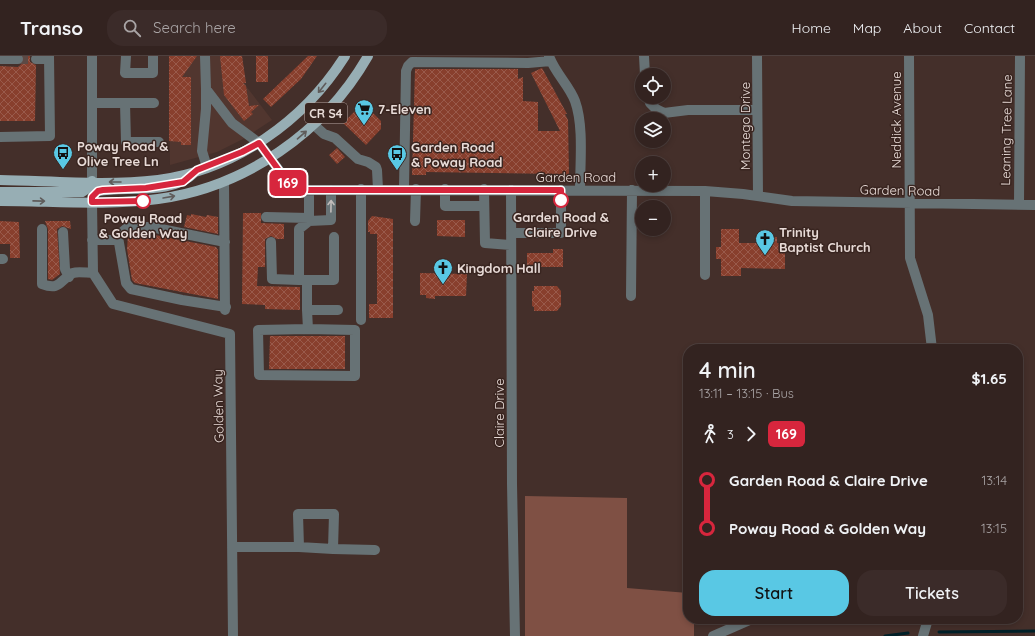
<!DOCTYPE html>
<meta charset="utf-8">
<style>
body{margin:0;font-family:Quicksand,sans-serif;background:#3b2b29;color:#f1f3f6;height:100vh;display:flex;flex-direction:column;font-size:15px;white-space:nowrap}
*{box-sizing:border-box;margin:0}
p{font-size:13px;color:#a9a4a5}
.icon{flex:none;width:22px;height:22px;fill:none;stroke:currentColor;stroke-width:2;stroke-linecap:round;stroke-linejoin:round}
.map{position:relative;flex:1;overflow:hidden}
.details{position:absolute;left:683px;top:288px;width:340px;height:280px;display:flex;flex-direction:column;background:#332320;border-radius:16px;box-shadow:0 2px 6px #0003,0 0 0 1px #4e403e}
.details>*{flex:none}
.badge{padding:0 8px;border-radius:6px;font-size:14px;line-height:26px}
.tools{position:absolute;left:635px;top:12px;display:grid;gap:8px}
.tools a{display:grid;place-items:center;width:36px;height:36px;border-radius:50%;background:#332320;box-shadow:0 2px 6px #0003,0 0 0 1px #4e403e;font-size:20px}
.map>.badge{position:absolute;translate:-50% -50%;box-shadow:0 0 0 2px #fff}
.legs{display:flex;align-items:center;gap:6px;height:44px;padding:0 16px;font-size:13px}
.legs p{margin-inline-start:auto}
.head{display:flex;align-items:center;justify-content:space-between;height:68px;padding:0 16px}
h1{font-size:22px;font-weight:600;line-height:30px}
.primary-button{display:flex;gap:8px;margin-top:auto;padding:8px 16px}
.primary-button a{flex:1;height:46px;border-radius:16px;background:#59c8e4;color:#111;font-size:16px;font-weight:600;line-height:46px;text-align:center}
.primary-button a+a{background:#3b2b29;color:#f1f3f6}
ul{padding:0 16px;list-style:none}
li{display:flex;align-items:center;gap:14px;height:48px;font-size:15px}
li i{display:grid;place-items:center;width:6px;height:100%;margin:0 5px;background:currentColor}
li i::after{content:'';width:10px;height:10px;margin:-5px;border:3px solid;border-radius:50%;background:#332320}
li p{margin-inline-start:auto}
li:first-child i{background:linear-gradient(#0000 50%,currentColor 0)}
li:last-child i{background:linear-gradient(currentColor 50%,#0000 0)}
header{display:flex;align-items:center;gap:24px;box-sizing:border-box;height:56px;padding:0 20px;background:#332320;border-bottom:1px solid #4e403e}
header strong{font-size:19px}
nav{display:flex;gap:22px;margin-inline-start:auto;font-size:14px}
.search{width:280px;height:36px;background:#3b2b29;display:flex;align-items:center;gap:10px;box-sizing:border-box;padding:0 14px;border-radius:16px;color:#a9a4a5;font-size:15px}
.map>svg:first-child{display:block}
.built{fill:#51362f}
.green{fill:#7f5044}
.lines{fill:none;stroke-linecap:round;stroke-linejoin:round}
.stream{stroke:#002028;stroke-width:3}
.building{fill:url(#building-cross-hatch)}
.minor-tunnel{stroke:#5d4944;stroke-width:10;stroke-dasharray:10 5;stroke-linecap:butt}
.minor{stroke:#677275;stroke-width:10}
.major{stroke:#97aeb4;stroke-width:10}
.oneway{stroke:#5f5c5b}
.oneway2{stroke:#c1bcba}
.line-1-casing{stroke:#fff;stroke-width:9}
.line-1{stroke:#d7263d;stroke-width:6}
.stop-1-dot{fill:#fff;stroke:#d7263d;stroke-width:2}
.labels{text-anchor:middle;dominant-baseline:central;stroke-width:3;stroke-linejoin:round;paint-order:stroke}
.shield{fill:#392520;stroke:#b4a4a0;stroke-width:1}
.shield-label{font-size:12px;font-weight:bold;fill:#e8dbd7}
.poi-label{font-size:13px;font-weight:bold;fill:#e8dbd7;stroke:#392520;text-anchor:start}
.street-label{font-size:13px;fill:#e8dbd7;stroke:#392520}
.stop-label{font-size:13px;font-weight:bold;fill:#e8dbd7;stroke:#392520}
</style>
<header>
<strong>Transo</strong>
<div class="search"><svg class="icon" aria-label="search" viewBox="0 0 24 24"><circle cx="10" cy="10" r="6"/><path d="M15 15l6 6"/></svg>Search here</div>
<nav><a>Home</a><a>Map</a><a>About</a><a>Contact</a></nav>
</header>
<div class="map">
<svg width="1035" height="580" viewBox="0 0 1035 580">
<defs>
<pattern id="building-cross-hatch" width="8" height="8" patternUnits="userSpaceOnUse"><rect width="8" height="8" fill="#883f2d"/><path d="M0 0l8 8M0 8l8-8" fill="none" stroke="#995a4b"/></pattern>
</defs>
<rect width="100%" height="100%" fill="#442f2a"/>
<path class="built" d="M 169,0 L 242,0 L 246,30 L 272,64 L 243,83 L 217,96 L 170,109 Z"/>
<path class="green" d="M 525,440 L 627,442 L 627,532 L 688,537 L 688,563 L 694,563 L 694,580 L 525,580 Z"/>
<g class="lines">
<path class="stream" d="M 939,576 L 1035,575
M 885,580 L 908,577"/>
</g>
<path class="building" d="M 24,0 L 30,0 L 30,6 L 36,9 L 35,65 L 0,65 L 0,10 L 18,11 L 24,6 Z
M 169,0 L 197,0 L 182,21 L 191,21 L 191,89 L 181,89 L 181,86 L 169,85 Z
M 220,0 L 242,0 L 246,27 L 243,27 L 246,30 L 249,50 L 259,49 L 251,56 L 253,58 L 244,65 L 224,39 Z
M 256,0 L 268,0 L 268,26 L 256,26 Z
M 308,0 L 317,0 L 301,23 L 271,51 L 263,43 Z
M 542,12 L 567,58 L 565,58 L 568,64 L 569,119 L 557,119 L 557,118 L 426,116 L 426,119 L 412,119 L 415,13 L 518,13 L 518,23 L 523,21 L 523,45 L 538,46 L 538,75 L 560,75 L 531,17 Z
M 363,47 L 381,65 L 381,73 L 366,89 L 343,67 Z
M 337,92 L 345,101 L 337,108 L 329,99 Z
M 243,157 L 261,157 L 261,167 L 284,168 L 284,183 L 277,183 L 271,180 L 265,183 L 265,211 L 258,211 L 257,230 L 300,231 L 300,254 L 265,253 L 265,249 L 242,248 Z
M 191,158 L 206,161 L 207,159 L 218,161 L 218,178 L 184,171 L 187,159 L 191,160 Z
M 372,160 L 393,163 L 393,262 L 369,262 L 369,248 L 377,248 L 377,178 L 370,178 L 370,176 L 368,176 L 368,165 Z
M 437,164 L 465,164 L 465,181 L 437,180 Z
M 0,165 L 19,166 L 20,202 L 10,202 L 10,188 L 0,188 Z
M 45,165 L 70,165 L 71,173 L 62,170 L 57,173 L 60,218 L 52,224 L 48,223 L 48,173 Z
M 721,173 L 739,173 L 739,187 L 766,187 L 766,181 L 777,181 L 777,187 L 785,187 L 785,213 L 741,212 L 741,220 L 721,220 L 721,203 L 716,203 L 716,191 L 721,191 Z
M 130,178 L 150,178 L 216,191 L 218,194 L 218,243 L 135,227 L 132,224 L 127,193 L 128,179 Z
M 553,193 L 563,193 L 563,211 L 527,211 L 527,197 L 553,197 Z
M 420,217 L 467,218 L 466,240 L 435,240 L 435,243 L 426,242 L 426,239 L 420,239 Z
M 534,230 L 557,230 L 561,235 L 561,250 L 557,255 L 534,255 L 534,251 L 532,250 L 532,235 L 534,235 Z
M 270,280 L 345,280 L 345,313 L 269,313 Z"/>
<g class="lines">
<path class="minor-tunnel" d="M 18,3 L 36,3"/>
<path class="minor" d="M 92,0 L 92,125
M 126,0 L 125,17 L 153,17 L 153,0
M 205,0 L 206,33 L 232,67 L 259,87 L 289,128 L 302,134 L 705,135 L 743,138 L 792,145 L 1035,149
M 549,0 C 555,17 569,29 575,45 C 584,70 580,107 580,134
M 644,0 L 645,19
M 757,0 L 758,140
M 909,0 L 910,202 L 928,259 L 932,293
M 0,3 L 18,3
M 36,3 L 49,3
M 206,33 L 206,53 L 202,95 L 207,111
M 648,41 L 650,47 L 656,53 L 664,57 L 688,54 L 757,54
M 92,47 L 154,47
M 125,47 L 126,86 L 159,86
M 314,69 L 324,78 L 335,82 L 358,103 L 368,106 L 376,111 L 377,114 L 378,133
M 0,81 L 50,80 L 49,0
M 224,126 L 225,254
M 361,133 L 361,264
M 404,133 L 406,15 L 408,10 L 412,6 L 528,7 L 551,5
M 445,133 L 445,150 L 484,150
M 484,133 L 485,187 L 511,189
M 309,134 L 309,165 L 331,164 L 331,134
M 511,134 L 512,428 L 515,580
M 92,146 L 93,217
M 1019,148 L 1020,0
M 266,161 L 309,162
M 309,165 L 299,173 L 299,224 L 334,224 L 334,181
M 415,165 L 416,133
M 42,173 L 42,228 C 61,235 59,224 73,217 C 78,215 87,217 93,217
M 63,176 L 65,213 L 69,221
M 511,177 L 561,177 L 561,134
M 118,181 L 126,227 L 131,233 L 182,244 L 226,251
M 92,184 L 113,184 L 128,171 L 151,171 L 225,186
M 271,186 L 272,223 L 299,224
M 0,203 L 3,203
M 93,217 L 113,248 L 230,278 L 233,580
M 705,219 L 705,135
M 307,224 L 307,254 L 338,254
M 631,240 L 632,134
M 307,254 L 308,273 L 258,274 L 259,319 L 355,320 L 355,274 L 308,273
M 232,491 L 299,491 L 298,458 L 334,458 L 333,493 L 299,491
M 333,493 L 375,494
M 713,580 L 752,563
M 923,580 L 928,563"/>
<path class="major" d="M 0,124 C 52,125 106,130 158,124 C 235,114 304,65 345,0
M 0,136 L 82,136 L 91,130 L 92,125
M 0,145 C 52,145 106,150 158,143 C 245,131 324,77 368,0
M 92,146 L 94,138 L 98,135 C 124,130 174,139 194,117"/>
</g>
<defs><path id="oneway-shaft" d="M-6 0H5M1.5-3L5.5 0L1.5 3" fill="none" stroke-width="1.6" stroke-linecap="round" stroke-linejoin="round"/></defs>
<g class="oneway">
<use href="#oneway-shaft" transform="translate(322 32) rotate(129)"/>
<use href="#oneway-shaft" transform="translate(302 79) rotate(-41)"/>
<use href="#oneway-shaft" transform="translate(115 126) rotate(-180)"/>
<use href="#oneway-shaft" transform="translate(169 141) rotate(-10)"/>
<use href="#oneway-shaft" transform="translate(39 145) rotate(1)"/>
</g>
<use class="oneway2" href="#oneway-shaft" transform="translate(331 150) rotate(-89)"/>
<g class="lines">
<defs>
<path id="line-1" d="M 143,145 L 92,146 L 92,141 L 98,135 L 103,134 L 146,132 L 183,126 L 197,114 L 242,96 L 259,87 L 289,128 L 302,134 L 561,134 L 561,144"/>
</defs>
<use href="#line-1" class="line-1-casing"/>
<use href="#line-1" class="line-1"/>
</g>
<defs>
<symbol id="supermarket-pin" viewBox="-11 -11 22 30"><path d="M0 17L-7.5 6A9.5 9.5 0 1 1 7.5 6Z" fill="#59c8e4" stroke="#392520"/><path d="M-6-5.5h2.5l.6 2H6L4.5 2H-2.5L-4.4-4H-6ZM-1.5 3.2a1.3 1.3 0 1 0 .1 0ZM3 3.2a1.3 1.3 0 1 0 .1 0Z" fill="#111"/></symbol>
<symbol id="bus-pin" viewBox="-11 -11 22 30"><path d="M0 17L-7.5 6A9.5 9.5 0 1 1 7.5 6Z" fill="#59c8e4" stroke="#392520"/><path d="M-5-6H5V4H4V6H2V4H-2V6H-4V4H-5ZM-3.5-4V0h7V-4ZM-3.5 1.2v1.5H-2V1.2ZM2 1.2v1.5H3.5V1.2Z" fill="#111"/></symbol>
<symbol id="church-pin" viewBox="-11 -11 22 30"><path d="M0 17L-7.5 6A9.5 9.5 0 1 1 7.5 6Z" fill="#59c8e4" stroke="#392520"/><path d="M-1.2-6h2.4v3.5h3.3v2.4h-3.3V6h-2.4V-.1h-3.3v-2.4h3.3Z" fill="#111"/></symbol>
</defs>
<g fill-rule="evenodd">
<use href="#supermarket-pin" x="353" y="42" width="22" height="30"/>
<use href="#bus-pin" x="52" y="86" width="22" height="30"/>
<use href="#bus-pin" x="386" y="87" width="22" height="30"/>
<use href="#church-pin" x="754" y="172" width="22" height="30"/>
<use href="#church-pin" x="432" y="201" width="22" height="30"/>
</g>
<g class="stop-1-dot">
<circle cx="561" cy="144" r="7"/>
<circle cx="143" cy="145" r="7"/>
</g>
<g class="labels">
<rect class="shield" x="305" y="47" width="42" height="20" rx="3"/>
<g class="shield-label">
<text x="326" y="57">CR S4</text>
</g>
<g class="poi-label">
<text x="378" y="53">7-Eleven</text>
<text x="77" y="90">Poway Road &amp;<tspan x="77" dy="15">Olive Tree Ln</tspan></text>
<text x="411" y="91">Garden Road<tspan x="411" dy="15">&amp; Poway Road</tspan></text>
<text x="779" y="176">Trinity<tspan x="779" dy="15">Baptist Church</tspan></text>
<text x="457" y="212">Kingdom Hall</text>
</g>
<g class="street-label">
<text transform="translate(896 64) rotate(-90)">Neddick Avenue</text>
<text transform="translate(745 70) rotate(-90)">Montego Drive</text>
<text transform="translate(1006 74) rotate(-89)">Leaning Tree Lane</text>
<text x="576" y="121">Garden Road</text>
<text transform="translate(900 134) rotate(1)">Garden Road</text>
<text transform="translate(218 350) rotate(-91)">Golden Way</text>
<text transform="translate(499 357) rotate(-90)">Claire Drive</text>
</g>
<g class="stop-label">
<text x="561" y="161">Garden Road &amp;<tspan x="561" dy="15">Claire Drive</tspan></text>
<text x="143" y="162">Poway Road<tspan x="143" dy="15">&amp; Golden Way</tspan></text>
</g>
</g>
</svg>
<div class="tools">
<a><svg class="icon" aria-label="locate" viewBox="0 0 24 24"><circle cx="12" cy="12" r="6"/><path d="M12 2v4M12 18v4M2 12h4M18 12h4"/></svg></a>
<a><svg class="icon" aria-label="layers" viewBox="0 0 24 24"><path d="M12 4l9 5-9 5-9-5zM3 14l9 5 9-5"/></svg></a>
<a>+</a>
<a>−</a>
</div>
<b class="badge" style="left:288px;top:127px;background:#d7263d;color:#fff">169</b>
<section class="details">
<div class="head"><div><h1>4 min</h1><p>13:11 – 13:15 · Bus</p></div><b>$1.65</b></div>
<div class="legs"><svg class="icon" aria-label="walk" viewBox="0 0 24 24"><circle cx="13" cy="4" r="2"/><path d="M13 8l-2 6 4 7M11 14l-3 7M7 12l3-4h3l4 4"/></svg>3<svg class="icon" aria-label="forward" viewBox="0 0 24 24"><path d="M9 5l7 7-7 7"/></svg><b class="badge" style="background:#d7263d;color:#fff">169</b></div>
<ul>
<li><i style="color:#d7263d"></i><b>Garden Road &amp; Claire Drive</b><p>13:14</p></li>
<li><i style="color:#d7263d"></i><b>Poway Road &amp; Golden Way</b><p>13:15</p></li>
</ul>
<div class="primary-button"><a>Start</a><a>Tickets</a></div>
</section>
</div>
